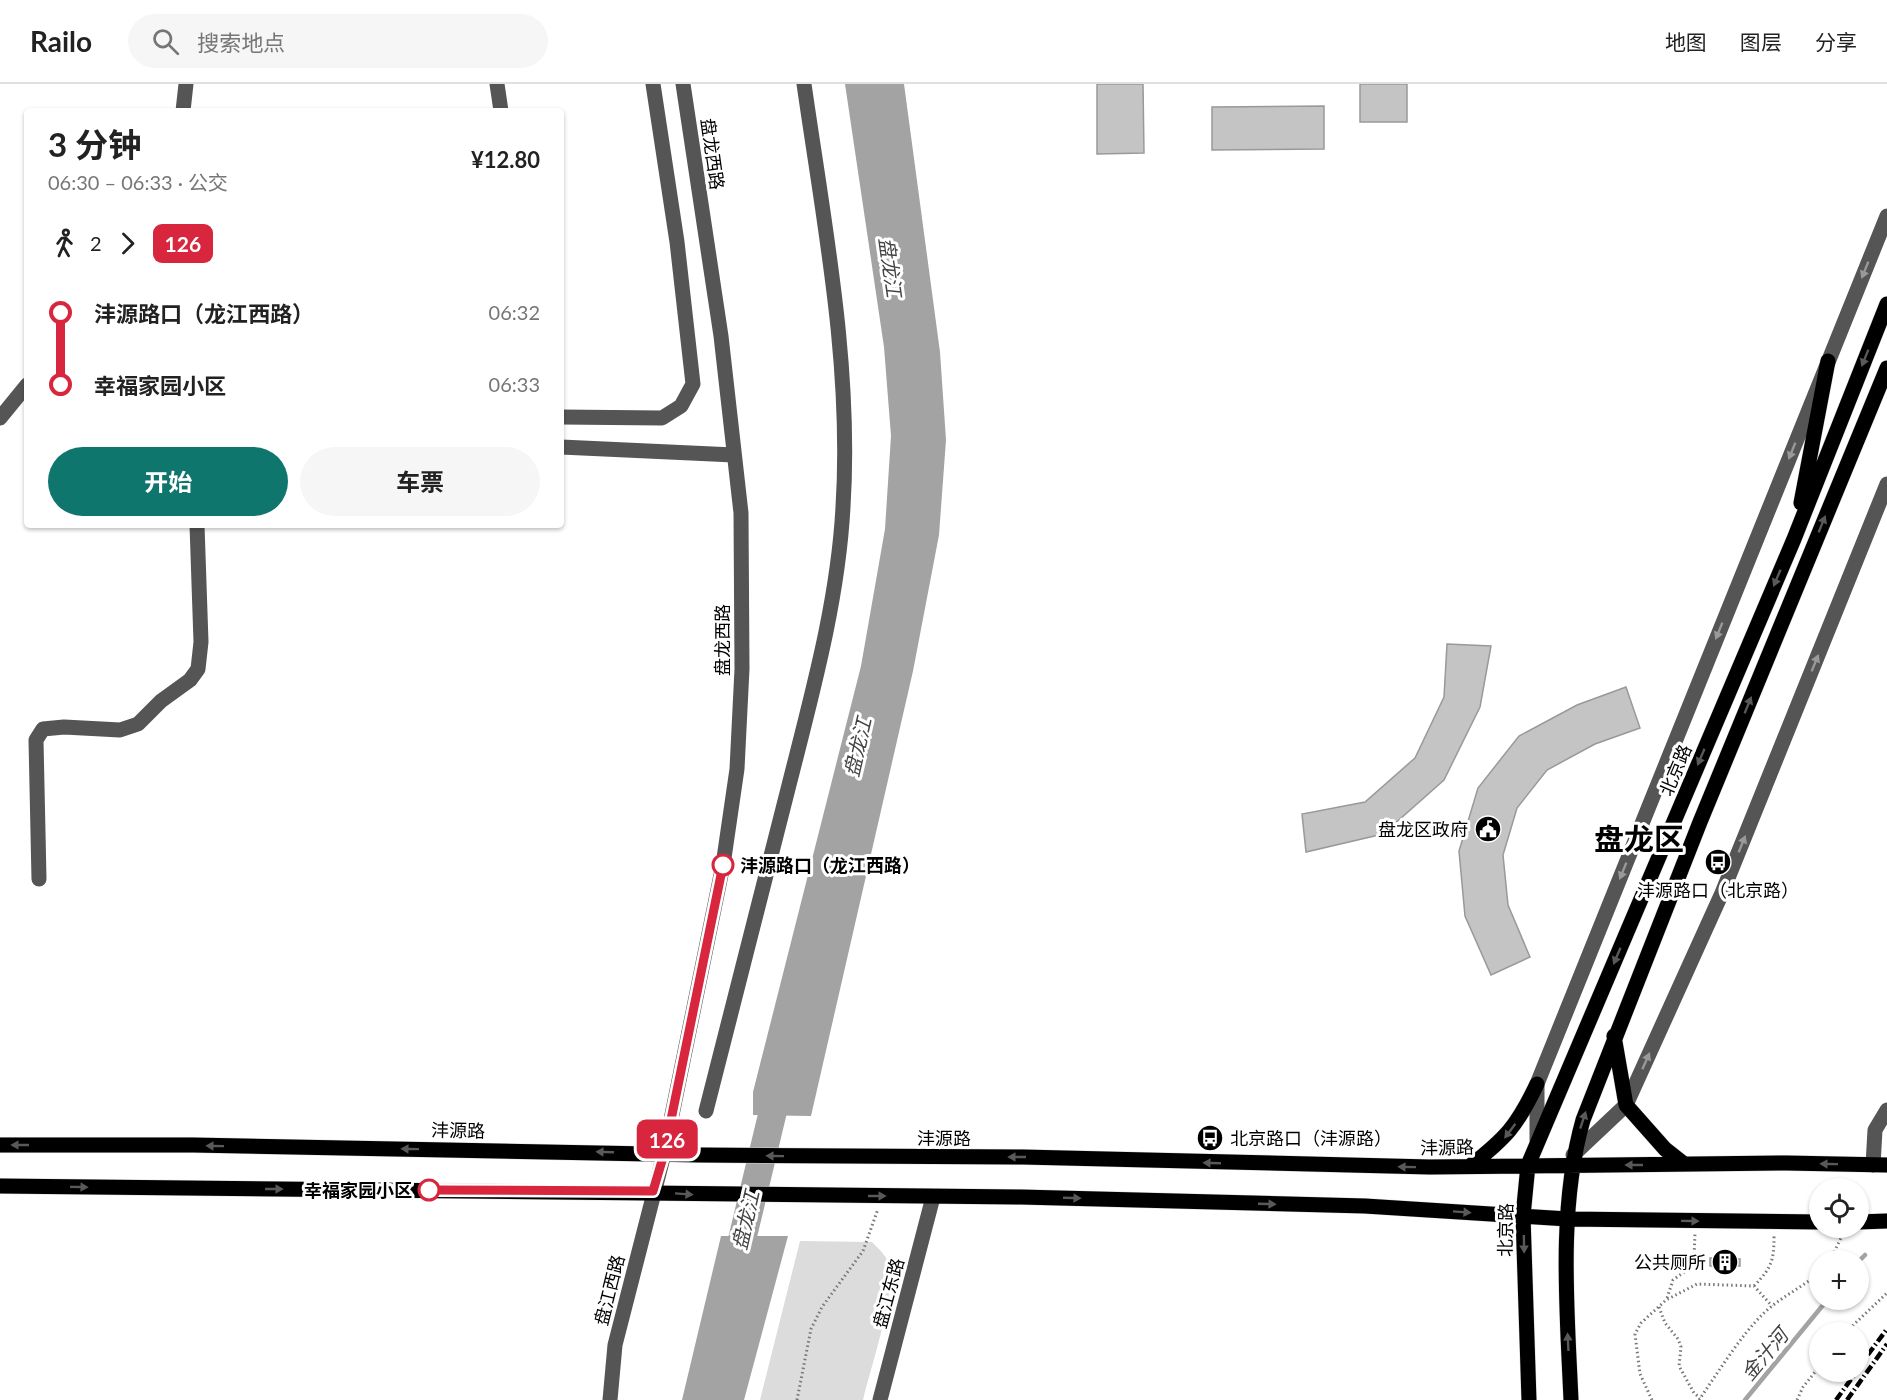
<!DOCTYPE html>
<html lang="zh">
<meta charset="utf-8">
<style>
body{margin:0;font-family:Lato,"Noto Sans SC",sans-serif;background:#f6f6f6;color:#222;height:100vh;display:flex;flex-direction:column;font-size:22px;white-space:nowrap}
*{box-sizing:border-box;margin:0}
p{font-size:20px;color:#767676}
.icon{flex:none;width:33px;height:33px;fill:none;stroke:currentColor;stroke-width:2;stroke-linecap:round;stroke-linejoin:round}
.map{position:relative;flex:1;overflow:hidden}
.side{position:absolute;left:24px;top:24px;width:540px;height:420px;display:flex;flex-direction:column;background:#fff;border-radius:6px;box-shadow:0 2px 4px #0004}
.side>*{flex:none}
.badge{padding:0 12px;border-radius:9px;font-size:21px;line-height:39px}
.buttons{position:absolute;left:1809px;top:1094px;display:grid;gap:12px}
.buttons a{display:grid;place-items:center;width:60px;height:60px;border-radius:50%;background:#fff;box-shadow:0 2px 4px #0004;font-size:30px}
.map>.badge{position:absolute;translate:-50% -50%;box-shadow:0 0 0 3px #fff}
.legs{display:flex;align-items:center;gap:9px;height:66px;padding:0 24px;font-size:20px}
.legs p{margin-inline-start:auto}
.headline{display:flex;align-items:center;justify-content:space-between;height:102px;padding:0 24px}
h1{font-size:33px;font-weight:700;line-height:45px}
.action{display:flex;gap:12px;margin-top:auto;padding:12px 24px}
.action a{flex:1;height:69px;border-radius:36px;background:#0f766e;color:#fff;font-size:24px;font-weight:700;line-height:69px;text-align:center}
.action a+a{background:#f6f6f6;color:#222}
ul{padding:0 24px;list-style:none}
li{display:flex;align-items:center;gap:21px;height:72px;font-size:22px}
li i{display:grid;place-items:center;width:9px;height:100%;margin:0 8px;background:currentColor}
li i::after{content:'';width:15px;height:15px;margin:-8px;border:4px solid;border-radius:50%;background:#fff}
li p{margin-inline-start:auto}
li:first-child i{background:linear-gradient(#0000 50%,currentColor 0)}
li:last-child i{background:linear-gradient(currentColor 50%,#0000 0)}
header{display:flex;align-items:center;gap:36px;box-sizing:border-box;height:84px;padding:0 30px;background:#fff;border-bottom:2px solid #e0e0e0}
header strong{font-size:28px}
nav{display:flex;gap:33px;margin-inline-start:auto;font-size:21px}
.search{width:420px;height:54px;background:#f6f6f6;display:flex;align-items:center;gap:15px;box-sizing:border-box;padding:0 21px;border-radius:33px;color:#767676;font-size:22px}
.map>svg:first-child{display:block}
.green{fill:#dcdcdc}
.water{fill:#a3a3a3}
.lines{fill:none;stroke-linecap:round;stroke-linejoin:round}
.stream{stroke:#a3a3a3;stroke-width:4.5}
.river{stroke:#a3a3a3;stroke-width:28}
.building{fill:#c4c4c4;stroke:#999;stroke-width:1.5}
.major-casing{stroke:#dbdbdb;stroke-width:16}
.path{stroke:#777;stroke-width:3;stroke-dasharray:1.5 3;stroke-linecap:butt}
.minor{stroke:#555;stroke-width:15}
.major{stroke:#000;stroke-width:15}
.rail{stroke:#000;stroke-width:4.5;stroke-dasharray:9 3 1.5 3;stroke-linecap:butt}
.oneway{fill:#999}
.oneway2{fill:#595959}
.line-1-casing{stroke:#fff;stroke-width:14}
.line-1{stroke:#d7263d;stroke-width:9}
.stop-1-dot{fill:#fff;stroke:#d7263d;stroke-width:3}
.labels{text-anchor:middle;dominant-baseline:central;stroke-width:6;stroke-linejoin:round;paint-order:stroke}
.street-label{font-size:18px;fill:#000;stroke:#fff}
.poi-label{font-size:18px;fill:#000;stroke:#fff;text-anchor:end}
.stop-label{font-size:18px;font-weight:bold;fill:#000;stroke:#fff;text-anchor:start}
.water-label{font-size:20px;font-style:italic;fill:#444;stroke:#fff}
.town-label{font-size:30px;font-weight:bold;fill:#000;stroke:#fff}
</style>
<header>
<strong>Railo</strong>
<div class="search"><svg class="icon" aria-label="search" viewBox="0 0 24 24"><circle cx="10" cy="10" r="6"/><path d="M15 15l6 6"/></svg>搜索地点</div>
<nav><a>地图</a><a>图层</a><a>分享</a></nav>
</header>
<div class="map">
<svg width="1887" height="1316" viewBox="0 0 1887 1316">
<rect width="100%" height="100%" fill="#fff"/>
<path class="green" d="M 800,1157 L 872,1158 C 880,1166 888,1173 890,1184 C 895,1212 870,1286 863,1316 L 760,1316 Z"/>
<path class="water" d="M 845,0 L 904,0 L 940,268 L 946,356 L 939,451 L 913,587 L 811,1032 L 753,1031 L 753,1008 L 861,582 L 885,445 L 891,352 L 884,263 Z
M 721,1152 L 788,1152 L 744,1316 L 682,1316 Z"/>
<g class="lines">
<path class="stream" d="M 1858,1178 L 1865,1171
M 1745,1316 L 1828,1215"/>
<path class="river" d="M 734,1189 L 781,994"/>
</g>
<path class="building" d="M 1097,0 L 1143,0 L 1144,69 L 1097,70 Z
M 1360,0 L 1407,0 L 1407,38 L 1360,38 Z
M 1324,22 L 1324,65 L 1212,66 L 1212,23 Z
M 1447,560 L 1491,562 L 1480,623 L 1444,696 L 1383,750 L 1306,768 L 1302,730 L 1365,718 L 1415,674 L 1444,613 Z
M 1626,603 L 1640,644 L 1595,660 L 1547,686 L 1517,724 L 1503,771 L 1508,821 L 1530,873 L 1491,891 L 1465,832 L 1459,767 L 1478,704 L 1519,652 L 1577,621 Z
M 1710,1174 L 1740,1175 L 1740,1182 L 1710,1182 Z"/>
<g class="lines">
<defs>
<path id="major" d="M 1801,419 L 1828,277
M 1614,952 L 1626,1021 L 1665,1065 L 1684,1080
M 0,1061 L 193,1061 L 700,1071 L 1023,1073 L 1430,1083 L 1787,1079 L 1887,1081
M 1470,1082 C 1506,1054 1517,1042 1537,1000
M 0,1102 L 1021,1113 L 1365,1122 L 1568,1135 L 1820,1138
M 1858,1138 L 1887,1137
M 1529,1316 L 1523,1132 L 1528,1081 L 1794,455 L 1887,220
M 1571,1316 C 1567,1225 1558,1124 1583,1036 L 1700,738 L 1887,284"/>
</defs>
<use href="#major" class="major-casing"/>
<path class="path" d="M 1830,1176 L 1845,1146
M 1754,1202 C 1772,1183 1774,1177 1774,1151
M 1667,1214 L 1673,1196 L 1687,1186 L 1694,1174 L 1695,1149
M 1659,1223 L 1665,1239 L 1678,1255 L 1681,1263 L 1679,1282 L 1694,1309 L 1700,1314
M 1846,1248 L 1887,1209
M 797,1316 L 811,1245 L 822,1223 L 863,1167 L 878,1125
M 1652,1316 L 1640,1290 L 1635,1250 L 1641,1239 L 1666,1216 L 1697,1200 L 1754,1202 L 1772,1222
M 1699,1316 C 1717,1290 1741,1251 1763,1230 C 1780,1213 1802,1204 1820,1188
M 1797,1316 L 1803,1303 L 1820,1282"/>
<path class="minor" d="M 497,0 L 501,27
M 183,27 L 186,0
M 561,333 L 662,334 L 681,322 L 693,300 L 677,158 L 653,0
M 0,334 L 27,301
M 561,363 L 734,371
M 39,795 L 36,656 L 43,645 L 64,643 L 120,646 L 138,640 L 161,617 L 190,596 L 198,585 L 201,558 L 197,441
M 706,1027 C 734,918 761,809 789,701 C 812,610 838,517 843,423 C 852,281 824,140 804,0
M 1537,1056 L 1537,1000 L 1887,132
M 1573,1071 L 1626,1021 L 1722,809 L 1887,400
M 1873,1081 L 1875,1046 L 1887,1026
M 610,1316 L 615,1261 L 664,1070 L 723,781 L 737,685 L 742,585 L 741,429 L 721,252 L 683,0
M 880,1316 L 933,1113"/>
<use href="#major" class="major"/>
<path class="rail" d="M 1858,1284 L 1887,1245
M 1836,1316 L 1857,1287
M 1847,1316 L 1887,1260"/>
</g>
<defs><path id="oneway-solid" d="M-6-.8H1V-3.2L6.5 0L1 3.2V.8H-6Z" transform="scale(1.5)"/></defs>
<g class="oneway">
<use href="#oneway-solid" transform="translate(1865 186) rotate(112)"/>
<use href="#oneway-solid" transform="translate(1792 367) rotate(112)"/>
<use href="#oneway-solid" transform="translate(1719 547) rotate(112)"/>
<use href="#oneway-solid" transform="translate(1815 579) rotate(-68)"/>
<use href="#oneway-solid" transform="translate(1742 760) rotate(-68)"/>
<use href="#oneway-solid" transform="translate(1623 787) rotate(112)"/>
<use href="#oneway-solid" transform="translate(1646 977) rotate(-66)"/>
</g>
<g class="oneway2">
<use href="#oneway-solid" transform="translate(1865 274) rotate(112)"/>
<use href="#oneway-solid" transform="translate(1822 440) rotate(-68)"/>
<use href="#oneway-solid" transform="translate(1777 494) rotate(113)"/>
<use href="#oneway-solid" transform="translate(1748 621) rotate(-68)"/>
<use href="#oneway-solid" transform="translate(1701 673) rotate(113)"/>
<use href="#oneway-solid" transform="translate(1617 872) rotate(113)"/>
<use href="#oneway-solid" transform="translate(1583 1036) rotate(-72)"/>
<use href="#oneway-solid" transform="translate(1510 1047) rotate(127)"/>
<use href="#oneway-solid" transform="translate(20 1061) rotate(-180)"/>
<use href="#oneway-solid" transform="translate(215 1062) rotate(-179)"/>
<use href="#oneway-solid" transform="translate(410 1065) rotate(-179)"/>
<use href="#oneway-solid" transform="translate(605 1068) rotate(-178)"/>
<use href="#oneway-solid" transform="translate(775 1072) rotate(-179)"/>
<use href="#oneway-solid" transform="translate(1017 1073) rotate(-180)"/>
<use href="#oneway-solid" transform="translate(1212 1079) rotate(-178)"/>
<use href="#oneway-solid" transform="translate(1829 1080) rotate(-179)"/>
<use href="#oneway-solid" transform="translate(1634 1081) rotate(-180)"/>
<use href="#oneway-solid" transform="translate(1407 1083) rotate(-179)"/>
<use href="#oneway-solid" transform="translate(79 1103) rotate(1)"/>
<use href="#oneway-solid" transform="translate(274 1105)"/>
<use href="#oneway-solid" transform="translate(684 1110) rotate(4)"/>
<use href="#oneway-solid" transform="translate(877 1112)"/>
<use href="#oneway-solid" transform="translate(1072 1114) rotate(2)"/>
<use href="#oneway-solid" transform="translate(1267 1120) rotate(2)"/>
<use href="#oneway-solid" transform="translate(1462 1128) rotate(4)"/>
<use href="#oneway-solid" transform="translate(1690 1137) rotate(1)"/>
<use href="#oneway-solid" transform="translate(1524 1160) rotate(89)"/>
<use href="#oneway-solid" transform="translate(1568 1258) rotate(-93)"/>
</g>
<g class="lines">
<defs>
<path id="line-1" d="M 429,1106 L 653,1107 L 664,1070 L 723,781"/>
</defs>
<use href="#line-1" class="line-1-casing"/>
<use href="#line-1" class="line-1"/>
</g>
<defs>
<symbol id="civic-disc" viewBox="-11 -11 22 22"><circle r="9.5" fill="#000" stroke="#fff"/><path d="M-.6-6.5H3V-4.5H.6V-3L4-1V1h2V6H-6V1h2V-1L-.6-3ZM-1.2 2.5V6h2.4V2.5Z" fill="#fff"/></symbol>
<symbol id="bus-disc" viewBox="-11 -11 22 22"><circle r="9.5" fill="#000" stroke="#fff"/><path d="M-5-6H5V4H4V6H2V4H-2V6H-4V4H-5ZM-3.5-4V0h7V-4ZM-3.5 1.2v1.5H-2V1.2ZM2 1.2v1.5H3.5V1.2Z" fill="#fff"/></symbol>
<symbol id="building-disc" viewBox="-11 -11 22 22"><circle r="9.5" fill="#000" stroke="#fff"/><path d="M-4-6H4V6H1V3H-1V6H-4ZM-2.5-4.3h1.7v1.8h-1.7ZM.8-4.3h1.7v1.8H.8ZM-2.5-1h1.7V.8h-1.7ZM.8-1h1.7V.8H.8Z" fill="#fff"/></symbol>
</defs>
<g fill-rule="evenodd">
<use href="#civic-disc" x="1473" y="730" width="30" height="30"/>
<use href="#bus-disc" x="1703" y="763" width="30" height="30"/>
<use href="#bus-disc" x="1195" y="1039" width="30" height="30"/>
<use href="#building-disc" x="1710" y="1163" width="30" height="30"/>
</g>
<g class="stop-1-dot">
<circle cx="723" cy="781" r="10"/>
<circle cx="429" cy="1106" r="10"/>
</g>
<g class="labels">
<g class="street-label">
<text transform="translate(713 70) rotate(82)">盘龙西路</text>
<text transform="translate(722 556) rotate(-90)">盘龙西路</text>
<text transform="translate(1675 686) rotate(-67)">北京路</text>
<text transform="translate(458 1046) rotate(1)">沣源路</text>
<text x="944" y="1054">沣源路</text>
<text transform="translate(1447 1063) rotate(-1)">沣源路</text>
<text transform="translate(1505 1146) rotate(-89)">北京路</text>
<text transform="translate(609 1206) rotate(-76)">盘江西路</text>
<text transform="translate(888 1209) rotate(-75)">盘江东路</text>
</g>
<g class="poi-label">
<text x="1468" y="745">盘龙区政府</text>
<text x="1718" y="806" text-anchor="middle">沣源路口（北京路）</text>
<text x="1230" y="1054" text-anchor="start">北京路口（沣源路）</text>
<text x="1706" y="1178">公共厕所</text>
</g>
<g class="stop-label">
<text x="740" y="781">沣源路口（龙江西路）</text>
<text x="412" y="1106" text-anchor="end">幸福家园小区</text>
</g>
<g class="water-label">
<text transform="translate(891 183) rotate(82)">盘龙江</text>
<text transform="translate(857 663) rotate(-77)">盘龙江</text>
<text transform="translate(745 1136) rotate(-77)">盘龙江</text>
<text transform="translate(1764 1270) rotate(-50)">金汁河</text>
</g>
<g class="town-label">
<text x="1639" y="754">盘龙区</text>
</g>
</g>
</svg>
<div class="buttons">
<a><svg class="icon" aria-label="locate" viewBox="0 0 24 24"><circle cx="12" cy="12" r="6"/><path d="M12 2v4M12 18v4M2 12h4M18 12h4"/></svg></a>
<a>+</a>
<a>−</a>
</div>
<b class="badge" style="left:667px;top:1055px;background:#d7263d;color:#fff">126</b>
<section class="side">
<div class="headline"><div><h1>3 分钟</h1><p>06:30 – 06:33 · 公交</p></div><b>¥12.80</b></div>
<div class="legs"><svg class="icon" aria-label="walk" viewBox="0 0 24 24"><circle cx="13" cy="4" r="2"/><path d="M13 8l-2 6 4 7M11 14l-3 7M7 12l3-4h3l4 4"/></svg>2<svg class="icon" aria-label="forward" viewBox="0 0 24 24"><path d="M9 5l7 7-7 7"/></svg><b class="badge" style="background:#d7263d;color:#fff">126</b></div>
<ul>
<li><i style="color:#d7263d"></i><b>沣源路口（龙江西路）</b><p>06:32</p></li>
<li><i style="color:#d7263d"></i><b>幸福家园小区</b><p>06:33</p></li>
</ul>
<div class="action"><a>开始</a><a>车票</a></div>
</section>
</div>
